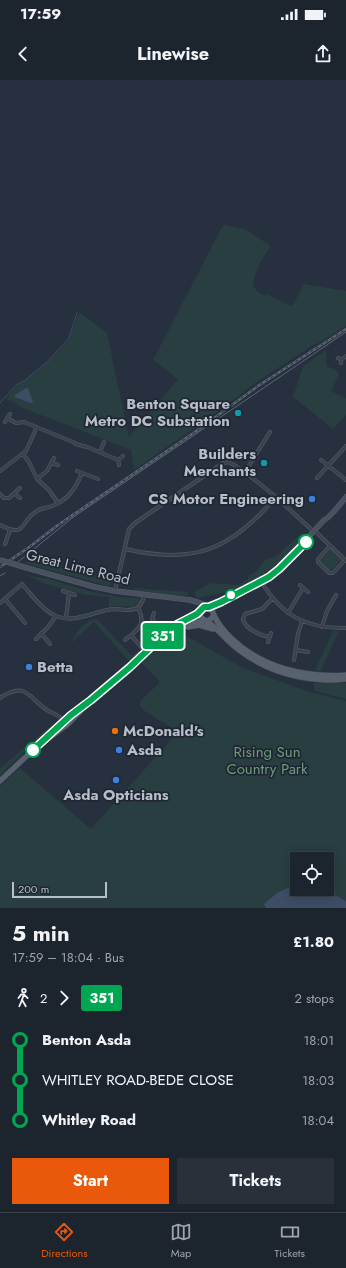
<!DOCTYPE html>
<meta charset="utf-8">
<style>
body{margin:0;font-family:Jost,sans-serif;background:#29303a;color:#f1f3f6;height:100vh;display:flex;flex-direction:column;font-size:15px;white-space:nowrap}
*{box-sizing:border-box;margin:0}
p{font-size:13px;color:#a0a4aa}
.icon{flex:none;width:22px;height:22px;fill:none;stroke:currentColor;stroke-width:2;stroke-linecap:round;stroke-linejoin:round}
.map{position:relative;height:828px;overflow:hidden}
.panel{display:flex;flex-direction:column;background:#1c242e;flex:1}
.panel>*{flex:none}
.badge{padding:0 8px;border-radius:3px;font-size:14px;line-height:26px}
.tools{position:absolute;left:290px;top:772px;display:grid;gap:8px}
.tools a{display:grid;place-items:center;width:44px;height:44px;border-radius:0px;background:#1c242e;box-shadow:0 2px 10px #0003,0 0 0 1px #3a414a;font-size:20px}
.scale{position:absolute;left:12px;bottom:10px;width:95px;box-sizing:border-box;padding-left:4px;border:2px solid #b7bdc9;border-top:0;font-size:11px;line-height:14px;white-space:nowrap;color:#b7bdc9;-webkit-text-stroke:3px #1f2733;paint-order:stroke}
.map>.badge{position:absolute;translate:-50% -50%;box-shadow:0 0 0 2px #fff}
.legs{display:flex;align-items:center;gap:6px;height:44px;padding:0 12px;font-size:13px}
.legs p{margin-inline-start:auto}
.head{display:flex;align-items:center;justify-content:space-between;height:68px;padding:0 12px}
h1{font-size:22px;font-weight:700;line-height:30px}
.primary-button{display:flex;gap:8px;margin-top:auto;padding:8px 12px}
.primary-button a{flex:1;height:46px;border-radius:0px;background:#ea580c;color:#fff;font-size:16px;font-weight:700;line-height:46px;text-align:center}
.primary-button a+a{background:#29303a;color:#f1f3f6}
ul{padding:0 12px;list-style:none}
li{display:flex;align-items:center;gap:14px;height:40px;font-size:15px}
li i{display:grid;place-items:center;width:6px;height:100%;margin:0 5px;background:currentColor}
li i::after{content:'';width:10px;height:10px;margin:-5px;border:3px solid;border-radius:50%;background:#1c242e}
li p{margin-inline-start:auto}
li:first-child i{background:linear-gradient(#0000 50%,currentColor 0)}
li:last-child i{background:linear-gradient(currentColor 50%,#0000 0)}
.status{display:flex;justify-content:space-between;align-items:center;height:28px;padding:0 20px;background:#1c242e;direction:ltr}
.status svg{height:11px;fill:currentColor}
header{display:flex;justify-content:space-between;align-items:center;height:52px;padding:0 12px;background:#1c242e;font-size:18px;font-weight:700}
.menu{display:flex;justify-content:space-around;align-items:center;height:56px;border-top:1px solid #3a414a;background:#1c242e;font-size:11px;color:#a0a4aa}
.menu a{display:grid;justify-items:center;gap:2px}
.menu .on{color:#ea580c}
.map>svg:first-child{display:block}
.green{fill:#293e40}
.water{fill:#3d4d66}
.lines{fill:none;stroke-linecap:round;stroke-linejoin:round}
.stream{stroke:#3d4d66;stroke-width:1}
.street-casing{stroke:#58606c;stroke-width:4}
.secondary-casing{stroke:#58606c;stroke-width:5.5}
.primary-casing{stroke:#444b57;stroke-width:6}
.street{stroke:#3a424e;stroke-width:3}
.secondary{stroke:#495161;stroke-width:4.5}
.primary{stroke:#58616e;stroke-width:5}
.tram{stroke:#5d6675;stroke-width:1}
.rail-casing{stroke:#5d6675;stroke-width:2.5}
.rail{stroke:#1f2733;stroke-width:1;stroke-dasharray:3;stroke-linecap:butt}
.secondary-bridge-casing{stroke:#58606c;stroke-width:5.5;stroke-linecap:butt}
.secondary-bridge{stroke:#495161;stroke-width:4.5}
.line-1-casing{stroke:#fff;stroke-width:9}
.line-1{stroke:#00a651;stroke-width:6}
.culture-dot{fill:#0f9aa8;stroke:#1f2733;stroke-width:1.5}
.shop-dot{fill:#3f7fe0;stroke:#1f2733;stroke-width:1.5}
.stop-1-dot{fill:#fff;stroke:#00a651;stroke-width:2}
.food-dot{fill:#e8710a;stroke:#1f2733;stroke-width:1.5}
.labels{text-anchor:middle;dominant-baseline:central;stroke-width:3.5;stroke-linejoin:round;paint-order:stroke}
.poi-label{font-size:15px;font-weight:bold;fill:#b7bdc9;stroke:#1f2733;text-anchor:end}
.street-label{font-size:15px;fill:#b7bdc9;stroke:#1f2733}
.park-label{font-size:15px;fill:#6f9979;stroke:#1f2733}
</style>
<div class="status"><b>17:59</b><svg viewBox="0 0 49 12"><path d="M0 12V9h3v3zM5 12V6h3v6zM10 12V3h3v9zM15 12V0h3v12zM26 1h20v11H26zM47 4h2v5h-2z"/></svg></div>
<header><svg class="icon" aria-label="back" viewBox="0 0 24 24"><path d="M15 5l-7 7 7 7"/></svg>Linewise<svg class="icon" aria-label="share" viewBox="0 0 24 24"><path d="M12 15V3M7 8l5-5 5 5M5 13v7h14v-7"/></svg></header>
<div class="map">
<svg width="346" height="828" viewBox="0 0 346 828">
<rect width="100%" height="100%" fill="#26303e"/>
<path class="green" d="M 223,145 L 245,149 L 271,166 C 261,180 256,189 253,206 L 257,211 L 265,216 L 266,214 L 292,226 L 304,204 L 346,211 L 346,246 L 319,263 L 313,265 L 258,301 L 220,330 L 134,390 L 131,370 L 18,326 L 17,324 L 6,319 L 16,306 L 40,289 L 69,260 L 79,232 L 107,253 L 129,357 L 178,299 L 153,280 Z
M 326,270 L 327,286 L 337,291 L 339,295 L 331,311 L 346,318 L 346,335 L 333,349 L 293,317 L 303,286 Z
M 302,453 L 303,456 L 301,460 L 282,483 L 260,497 L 237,510 L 198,518 L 195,515 L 194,512 L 211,503 L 238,505 L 248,499 L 248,496 L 256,491 L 266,479 L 275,477 Z
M 331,469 L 342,479 L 330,491 L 319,481 Z
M 31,479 L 111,502 L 111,505 L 108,506 L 24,483 Z
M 26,495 L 53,500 L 88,511 L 119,517 L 138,518 L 140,521 L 133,527 L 123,526 L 120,527 L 118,526 L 112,526 L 109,528 L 109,517 L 86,515 L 46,504 Z
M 133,508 L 188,512 L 188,515 L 183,516 L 134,511 Z
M 94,539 L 98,540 L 132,576 L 138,571 L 142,571 L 130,582 L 94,542 L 71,563 C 75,554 84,542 94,539 Z
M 333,551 L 339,551 L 320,592 L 315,591 Z
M 181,553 L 243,588 L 310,612 L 346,621 L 346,821 L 325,809 L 327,809 L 327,779 L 297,779 L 297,804 L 278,812 L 265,824 L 266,828 L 0,828 L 0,706 L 20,688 L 91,749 L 178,652 L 143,630 L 140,626 L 140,621 L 159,603 L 159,601 L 141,582 L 167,559 Z
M 314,603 L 346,603 L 346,619 L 316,611 L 314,609 Z
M 57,641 L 56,645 L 24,672 L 0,695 L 0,688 Z"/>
<path class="water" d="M 26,308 L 28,308 L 33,322 L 31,323 L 15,317 L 15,315 Z
M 297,804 L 297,809 L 325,809 L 346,821 L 346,828 L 266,828 L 264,824 L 278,812 Z"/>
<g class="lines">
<path class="stream" d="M 0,323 L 16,305 L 25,300 L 47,282 L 69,258 L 77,233"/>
<defs>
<path id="street" d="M 338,278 L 341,280 L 341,283
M 341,280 L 346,276
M 7,338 L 16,343 L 24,342 L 73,362 L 76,364 L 87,367 L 118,380
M 5,342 L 10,334
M 100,372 L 104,362
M 23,374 L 29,382 L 37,399 L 49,410 L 58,423
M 321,380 L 346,400
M 52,383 L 58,385
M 119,385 L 118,380 L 123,376
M 0,391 L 26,371 L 37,347
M 77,391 L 98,399
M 245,392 L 270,352
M 317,398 L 346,366
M 37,399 L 47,391 L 54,378
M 0,414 L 4,418 L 9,418 L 20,408
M 15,414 L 20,418
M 0,445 C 28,459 19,441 37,431 C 41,428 47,428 52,426 C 68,420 76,408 82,393
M 315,451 L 346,481
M 5,464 L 10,450
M 330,466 L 318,479 L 318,482 L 329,493 L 333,493 L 345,480
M 125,469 C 194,485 231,470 276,417
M 261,501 C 281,535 306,549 346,548
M 300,505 L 308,512
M 63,511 L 75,515
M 115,511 L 129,449 L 135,443 L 223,383 L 229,382 L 245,392 L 276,417 L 314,452
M 5,519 L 25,543
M 0,523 L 22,504 C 32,515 42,530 56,536 C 74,544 95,531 113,529 C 121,529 130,532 137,528 C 142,525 143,520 144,515
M 154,533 L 152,539 L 156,543
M 288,533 L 303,508
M 66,538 L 69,513
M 322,547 L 327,531 L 336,515
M 41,553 L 50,564
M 131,555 L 141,567
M 269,557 C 260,555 245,549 243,539 L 245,534 L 262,529 L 272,519
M 36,559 L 48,547 L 56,536
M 125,560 C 137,550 147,545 138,528
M 268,562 L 271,553
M 296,570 L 308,572
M 294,580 L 298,554 L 302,541
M 0,618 C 26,601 27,616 47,630 C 55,635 59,634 64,642"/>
<path id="secondary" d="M 27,488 L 95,507 L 115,511 L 190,520 L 200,523 L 207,526
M 209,527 L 269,497 L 284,484 L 324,440 C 330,438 341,423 346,417"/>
<path id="primary" d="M 214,535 C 218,545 225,552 232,559 C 263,588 305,598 346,595
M 172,547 L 200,532
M 188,547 L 199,545 L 213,549
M 35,668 L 68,644 L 91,620 L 168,553 L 187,544 L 210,540 L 214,535 L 212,530 C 208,525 203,526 200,531 C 199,539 206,541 212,545 C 221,553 229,563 239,570 C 269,593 308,603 346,599
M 0,701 L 64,641 L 87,623"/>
</defs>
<use href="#street" class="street-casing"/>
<use href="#secondary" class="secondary-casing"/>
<use href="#primary" class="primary-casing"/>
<use href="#street" class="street"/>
<use href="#secondary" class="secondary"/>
<use href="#primary" class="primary"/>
<path class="tram" d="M 18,482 L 72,438 L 346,252
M 0,496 L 5,493"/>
<defs>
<path id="rail" d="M 0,487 L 28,468 L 58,445 L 195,352 L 258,306 L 346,249"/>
</defs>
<use href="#rail" class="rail-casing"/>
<use href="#rail" class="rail"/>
<defs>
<path id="secondary-bridge" d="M 0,480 L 27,488"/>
</defs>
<use href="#secondary-bridge" class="secondary-bridge-casing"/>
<use href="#secondary-bridge" class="secondary-bridge"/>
</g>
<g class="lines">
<defs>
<path id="line-1" d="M 33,670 L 71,635 L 91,620 L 130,587 L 172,547 L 197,534 L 204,527 L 209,527 L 221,522 L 269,497 L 279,489 L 306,462"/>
</defs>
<use href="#line-1" class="line-1-casing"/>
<use href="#line-1" class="line-1"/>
</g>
<g class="culture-dot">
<circle cx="238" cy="333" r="4"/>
<circle cx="264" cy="383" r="4"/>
</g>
<g class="shop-dot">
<circle cx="312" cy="419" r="4"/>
<circle cx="29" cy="587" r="4"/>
<circle cx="119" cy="670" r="4"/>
<circle cx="116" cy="700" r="4"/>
</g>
<g class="stop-1-dot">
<circle cx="306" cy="462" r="7"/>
<circle cx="231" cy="515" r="5"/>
<circle cx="33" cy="670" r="7"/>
</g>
<circle class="food-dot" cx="115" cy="651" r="4"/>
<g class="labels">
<g class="poi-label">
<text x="230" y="324">Benton Square<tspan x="230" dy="17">Metro DC Substation</tspan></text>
<text x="256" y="374">Builders<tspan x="256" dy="17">Merchants</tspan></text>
<text x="304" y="419">CS Motor Engineering</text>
<text x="37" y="587" text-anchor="start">Betta</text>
<text x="123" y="651" text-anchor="start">McDonald's</text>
<text x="127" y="670" text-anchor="start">Asda</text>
<text x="116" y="715" text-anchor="middle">Asda Opticians</text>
</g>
<g class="street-label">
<text transform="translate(78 487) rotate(14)">Great Lime Road</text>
</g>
<g class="park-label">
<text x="267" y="672">Rising Sun<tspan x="267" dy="17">Country Park</tspan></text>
</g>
</g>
</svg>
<div class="tools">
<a><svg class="icon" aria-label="locate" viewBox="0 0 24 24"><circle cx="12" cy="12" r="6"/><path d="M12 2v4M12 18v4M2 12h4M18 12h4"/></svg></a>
</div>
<div class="scale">200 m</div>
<b class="badge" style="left:163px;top:556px;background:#00a651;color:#fff">351</b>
</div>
<section class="panel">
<div class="head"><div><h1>5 min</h1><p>17:59 – 18:04 · Bus</p></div><b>£1.80</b></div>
<div class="legs"><svg class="icon" aria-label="walk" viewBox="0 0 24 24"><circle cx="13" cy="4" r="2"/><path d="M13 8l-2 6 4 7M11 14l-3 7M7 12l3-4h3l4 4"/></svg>2<svg class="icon" aria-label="forward" viewBox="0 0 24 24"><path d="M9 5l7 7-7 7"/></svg><b class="badge" style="background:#00a651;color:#fff">351</b><p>2 stops</p></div>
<ul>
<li><i style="color:#00a651"></i><b>Benton Asda</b><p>18:01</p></li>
<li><i style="color:#00a651"></i><span>WHITLEY ROAD-BEDE CLOSE</span><p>18:03</p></li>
<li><i style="color:#00a651"></i><b>Whitley Road</b><p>18:04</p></li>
</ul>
<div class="primary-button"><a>Start</a><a>Tickets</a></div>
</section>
<nav class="menu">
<a class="on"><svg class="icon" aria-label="directions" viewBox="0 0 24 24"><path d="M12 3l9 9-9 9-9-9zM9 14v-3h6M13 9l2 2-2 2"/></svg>Directions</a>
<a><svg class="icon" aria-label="map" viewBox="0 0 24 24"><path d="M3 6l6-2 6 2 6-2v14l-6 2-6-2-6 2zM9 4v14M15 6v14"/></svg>Map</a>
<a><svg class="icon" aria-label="tickets" viewBox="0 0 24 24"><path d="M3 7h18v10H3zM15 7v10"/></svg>Tickets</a>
</nav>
